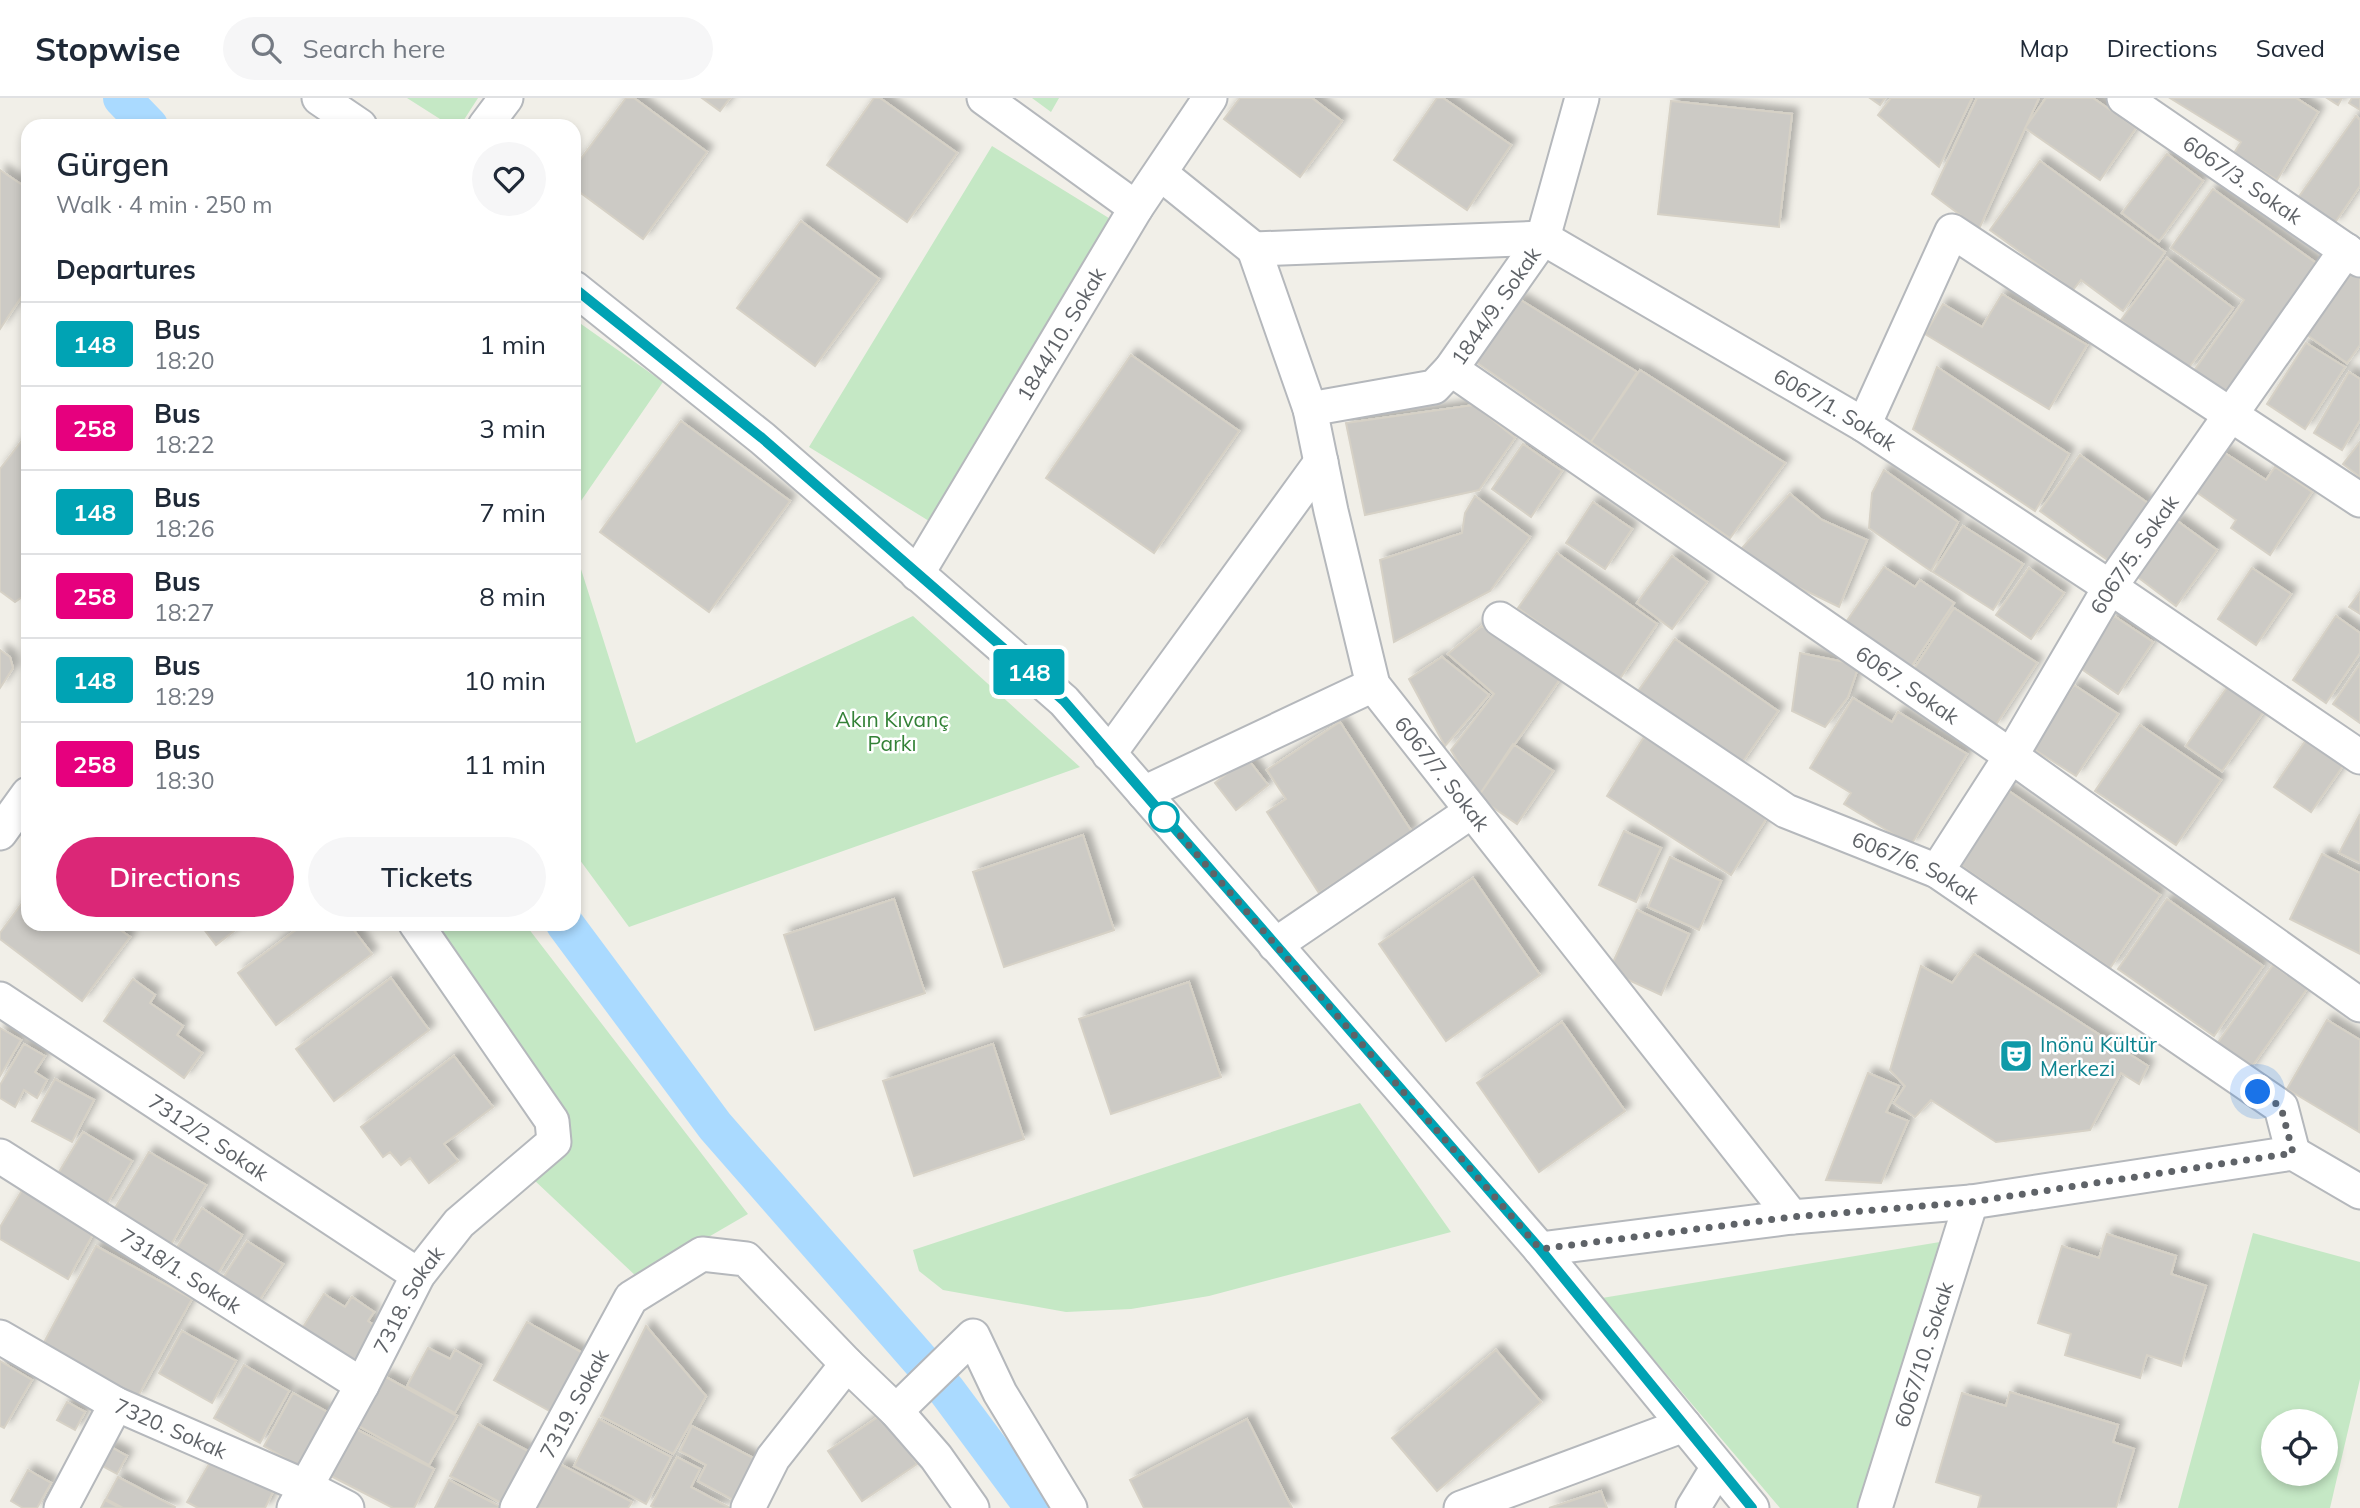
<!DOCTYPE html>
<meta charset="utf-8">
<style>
body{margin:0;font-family:Mulish,sans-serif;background:#f6f6f7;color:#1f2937;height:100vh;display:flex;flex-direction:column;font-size:26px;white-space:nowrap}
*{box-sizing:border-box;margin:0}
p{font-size:23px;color:#747a83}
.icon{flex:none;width:38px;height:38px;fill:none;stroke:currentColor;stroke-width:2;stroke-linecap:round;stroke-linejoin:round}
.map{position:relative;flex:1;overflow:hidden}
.sheet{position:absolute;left:21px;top:21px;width:560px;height:812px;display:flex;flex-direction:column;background:#fff;border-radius:21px;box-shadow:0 4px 10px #0003}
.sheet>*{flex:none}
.badge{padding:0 14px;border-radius:5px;font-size:24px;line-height:46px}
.controls{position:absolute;left:2261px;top:1311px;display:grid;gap:14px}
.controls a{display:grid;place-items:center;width:77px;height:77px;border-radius:50%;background:#fff;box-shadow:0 4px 10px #0003;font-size:35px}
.you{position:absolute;width:35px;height:35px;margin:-18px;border:5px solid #fff;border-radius:50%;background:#1a73e8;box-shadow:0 0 0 10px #1a73e833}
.map>.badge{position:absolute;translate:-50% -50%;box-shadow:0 0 0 4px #fff}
h2{padding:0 35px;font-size:26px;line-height:63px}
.round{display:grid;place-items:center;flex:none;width:74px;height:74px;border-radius:37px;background:#f6f6f7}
.overview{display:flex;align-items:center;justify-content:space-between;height:119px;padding:0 35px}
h1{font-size:33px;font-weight:600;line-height:52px}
.action{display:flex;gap:14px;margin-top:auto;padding:14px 35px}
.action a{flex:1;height:80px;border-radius:42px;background:#db2777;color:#fff;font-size:28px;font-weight:600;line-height:80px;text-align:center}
.action a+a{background:#f6f6f7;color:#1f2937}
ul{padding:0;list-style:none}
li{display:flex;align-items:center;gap:21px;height:84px;padding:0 35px;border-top:2px solid #e0e1e3}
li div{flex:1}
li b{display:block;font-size:26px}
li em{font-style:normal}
li .badge{min-width:77px;font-weight:700;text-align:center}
header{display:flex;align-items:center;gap:42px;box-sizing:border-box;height:98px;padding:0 35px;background:#fff;border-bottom:2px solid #e0e1e3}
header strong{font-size:33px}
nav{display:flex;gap:38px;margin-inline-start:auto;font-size:24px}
.search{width:490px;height:63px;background:#f6f6f7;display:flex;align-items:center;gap:18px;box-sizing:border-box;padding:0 24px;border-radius:38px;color:#747a83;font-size:26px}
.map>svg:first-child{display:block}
.green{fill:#c5e8c5;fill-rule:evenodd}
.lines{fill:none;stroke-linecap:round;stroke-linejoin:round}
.canal{stroke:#aadaff;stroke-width:38}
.building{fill:#cccac5;stroke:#d6d1c6;stroke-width:2;filter:url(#shadow)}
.minor-casing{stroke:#b5b8bc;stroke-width:37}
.minor{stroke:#fff;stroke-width:33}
.line-casing{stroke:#fff;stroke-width:16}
.line{stroke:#00a3b4;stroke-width:10}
.walk{stroke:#5f6368;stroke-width:7;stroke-dasharray:0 12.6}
.stop-dot{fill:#fff;stroke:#00a3b4;stroke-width:3.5}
.labels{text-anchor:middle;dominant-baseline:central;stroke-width:5;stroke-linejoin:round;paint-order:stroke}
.street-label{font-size:21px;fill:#5f6368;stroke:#fff}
.park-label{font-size:21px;fill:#348238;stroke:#fff}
.culture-label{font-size:21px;fill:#0d838f;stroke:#fff;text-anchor:start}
</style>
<header>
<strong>Stopwise</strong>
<div class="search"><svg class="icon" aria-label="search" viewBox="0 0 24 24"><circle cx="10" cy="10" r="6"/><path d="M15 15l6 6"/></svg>Search here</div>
<nav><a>Map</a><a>Directions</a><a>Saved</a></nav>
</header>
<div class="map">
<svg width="2360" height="1410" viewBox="0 0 2360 1410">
<defs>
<filter id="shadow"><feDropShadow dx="6" dy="-6" stdDeviation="3.5" flood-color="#0004"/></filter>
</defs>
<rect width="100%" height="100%" fill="#f1efe8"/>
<path class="green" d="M 407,0 L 478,0 L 460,28 L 451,28 Z
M 1032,0 L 1059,0 L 1051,14 Z
M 992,48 L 1112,122 L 929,423 L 809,349 Z
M 574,221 L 663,284 L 574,413 Z
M 574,449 L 636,645 L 913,518 L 1080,669 L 629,829 L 574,754 Z
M 435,826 L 525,826 L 748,1116 L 638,1180 L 533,1081 L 570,1049 L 562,1015 Z
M 1360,1005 L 1451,1134 L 1209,1198 L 1131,1211 L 1066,1214 L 943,1192 L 919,1173 L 913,1152 Z
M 2253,1135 L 2360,1164 L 2360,1281 L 2330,1410 L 2178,1410 ZM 2273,1323 L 2326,1323 L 2326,1376 L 2273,1376 Z
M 1946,1143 L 1867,1410 L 1780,1410 L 1602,1200 Z"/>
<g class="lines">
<path class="canal" d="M 122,0 L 149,28
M 565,826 L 715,1028 L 947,1293 L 1034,1410"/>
</g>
<path class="building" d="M 626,0 L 634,0 L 707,54 L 643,141 L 574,90 L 574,70 Z
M 702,0 L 730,0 L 720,13 Z
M 874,0 L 880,0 L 957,55 L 907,124 L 827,67 Z
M 1240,0 L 1312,0 L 1342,23 L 1300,79 L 1224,21 Z
M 1437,0 L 1443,0 L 1511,47 L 1467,112 L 1394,62 Z
M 1870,0 L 1885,0 L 1880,7 Z
M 1891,0 L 1972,0 L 1939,69 L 1878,17 Z
M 1977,0 L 2039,0 L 1979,131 L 1932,96 Z
M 2046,0 L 2093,0 L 2136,30 L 2100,82 L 2025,30 Z
M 2170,0 L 2296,0 L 2318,14 L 2277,82 L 2234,55 L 2241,44 Z
M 2327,0 L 2342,0 L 2338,7 Z
M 2352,0 L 2360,0 L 2360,12 L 2349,5 Z
M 1671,3 L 1792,16 L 1779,129 L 1658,116 Z
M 2356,18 L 2360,22 L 2360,88 L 2334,126 L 2298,100 Z
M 2167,56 L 2203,83 L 2159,143 L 2122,115 Z
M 2040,63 L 2165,154 L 2123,213 L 2081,182 L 2073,192 L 1990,132 Z
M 0,72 L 28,91 L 28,189 L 0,231 Z
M 2213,91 L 2319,167 L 2226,297 L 2193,274 L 2244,202 L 2171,150 Z
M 801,123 L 879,181 L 815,268 L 737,210 Z
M 2167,160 L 2233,210 L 2187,272 L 2121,222 Z
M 2355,169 L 2360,172 L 2360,247 L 2347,265 L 2307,237 Z
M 2002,196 L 2087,247 L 2049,311 L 1925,236 L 1943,206 L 1982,229 Z
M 1519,201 L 1637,274 L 1591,344 L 1473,262 Z
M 2306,245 L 2345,269 L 2305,331 L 2267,306 Z
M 1131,257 L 1239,333 L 1154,455 L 1046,380 Z
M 1937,269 L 2069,356 L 2035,413 L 1913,331 Z
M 1640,272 L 1785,365 L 1730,440 L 1591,344 Z
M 2349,274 L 2360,281 L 2360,322 L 2342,352 L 2314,335 Z
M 1474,307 L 1515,340 L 1479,392 L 1365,417 L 1346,325 Z
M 681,323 L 790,403 L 709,514 L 600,434 Z
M 27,336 L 28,500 L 25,497 L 15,504 L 0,493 L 0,371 Z
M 2360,344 L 2360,379 L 2343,366 Z
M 1523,346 L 1562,373 L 1531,419 L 1492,391 Z
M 2222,353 L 2266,382 L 2275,369 L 2312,394 L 2270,457 L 2231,430 L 2236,422 L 2195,393 Z
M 2080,357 L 2149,406 L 2109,463 L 2040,413 Z
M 1884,372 L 1958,424 L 1931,473 L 1869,430 L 1872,395 Z
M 1790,396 L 1822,422 L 1867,442 L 1839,509 L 1783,482 L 1742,450 Z
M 1475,398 L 1530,439 L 1490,493 L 1394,544 L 1380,462 L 1462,435 L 1465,415 Z
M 1593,404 L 1632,431 L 1605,471 L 1566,445 Z
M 2176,422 L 2217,452 L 2176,508 L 2135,477 Z
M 1963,428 L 2023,466 L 1993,512 L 1933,474 Z
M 1557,455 L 1657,526 L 1619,582 L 1518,510 Z
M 1672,458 L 1707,484 L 1672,531 L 1637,505 Z
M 1884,469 L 1915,489 L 1920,482 L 1954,505 L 1907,575 L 1846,524 Z
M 2029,470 L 2064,495 L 2031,541 L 1996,517 Z
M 2252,470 L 2291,496 L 2256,547 L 2218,521 Z
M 2360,494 L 2360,516 L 2349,509 Z
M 1954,510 L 2037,565 L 1995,628 L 1912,574 Z
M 2114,518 L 2153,544 L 2118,596 L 2080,570 Z
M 2336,518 L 2360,535 L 2360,555 L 2326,605 L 2293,582 Z
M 1482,528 L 1560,581 L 1478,699 L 1451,652 L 1494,596 L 1448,556 Z
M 1675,541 L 1778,613 L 1739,669 L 1636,596 Z
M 0,552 L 10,559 L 13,570 L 0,590 Z
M 1800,555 L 1859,567 L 1848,599 L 1825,629 L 1792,613 Z
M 1442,559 L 1489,597 L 1445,648 L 1409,581 Z
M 2360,566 L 2360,625 L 2333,606 Z
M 2231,584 L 2267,609 L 2222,673 L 2186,648 Z
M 2074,587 L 2118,616 L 2076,678 L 2032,650 Z
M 1853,600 L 1892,624 L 1898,614 L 1967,656 L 1911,747 L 1844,706 L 1851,695 L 1810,670 Z
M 1340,624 L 1412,734 L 1319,795 L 1267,714 L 1286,701 L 1267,672 Z
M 2140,627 L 2221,682 L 2176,747 L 2095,693 Z
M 1644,639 L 1768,718 L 1731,777 L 1607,698 Z
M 2308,639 L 2345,665 L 2311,714 L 2274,689 Z
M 1513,646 L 1553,673 L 1517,726 L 1478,699 Z
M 1247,660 L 1268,687 L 1236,712 L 1215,685 Z
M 2003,689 L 2160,797 L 2110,870 L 1953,762 Z
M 2360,716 L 2360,765 L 2339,755 Z
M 1624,733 L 1661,750 L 1636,804 L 1599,787 Z
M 1083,737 L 1114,832 L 1004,869 L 973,774 Z
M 2322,756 L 2360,775 L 2360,856 L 2290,821 Z
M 1670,759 L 1721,783 L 1699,832 L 1648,809 Z
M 1473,780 L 1540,877 L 1446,943 L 1379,846 Z
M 28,797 L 28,826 L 124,826 L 119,831 L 130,839 L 82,903 L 0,841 L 0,835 Z
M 894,801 L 925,895 L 815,932 L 784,837 Z
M 2167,801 L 2263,868 L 2214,938 L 2118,871 Z
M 1637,812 L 1689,836 L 1661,897 L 1609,873 Z
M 200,826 L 243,826 L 216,847 Z
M 304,826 L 349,826 L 372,856 L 276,927 L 238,875 Z
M 1974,856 L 2148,968 L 2139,986 L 2121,975 L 2090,1032 L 1996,1044 L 1931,1002 L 1915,1019 L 1894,1005 L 1905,988 L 1890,972 L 1921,868 L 1952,885 Z
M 2273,867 L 2307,891 L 2248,974 L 2214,950 Z
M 391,880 L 429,932 L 334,1003 L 296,951 Z
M 133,881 L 155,897 L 150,905 L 183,928 L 177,937 L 202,955 L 184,980 L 104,923 Z
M 1189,884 L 1221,979 L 1111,1016 L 1079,921 Z
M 2327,922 L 2360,942 L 2359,1034 L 2287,991 Z
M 1562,924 L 1625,1013 L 1539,1074 L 1477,985 Z
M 0,930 L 21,942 L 0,978 Z
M 24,946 L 45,958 L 35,974 L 47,982 L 37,1000 L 24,992 L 15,1009 L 0,1000 L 0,987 Z
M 993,946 L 1024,1041 L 914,1078 L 883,983 Z
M 454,958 L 493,1009 L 444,1046 L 458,1063 L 429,1085 L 410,1060 L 401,1067 L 390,1054 L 383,1059 L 361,1029 Z
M 1868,975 L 1899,988 L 1886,1014 L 1908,1023 L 1881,1085 L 1826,1082 Z
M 55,981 L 94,1002 L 72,1044 L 32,1023 Z
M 83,1034 L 132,1063 L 105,1109 L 56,1079 Z
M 149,1054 L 206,1087 L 169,1150 L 112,1115 Z
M 24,1089 L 96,1131 L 68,1181 L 0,1141 L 0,1129 Z
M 202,1110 L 242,1137 L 215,1180 L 174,1154 Z
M 2107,1136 L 2176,1158 L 2171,1176 L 2206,1188 L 2181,1268 L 2147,1257 L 2140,1280 L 2065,1257 L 2071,1236 L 2038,1225 L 2062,1148 L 2099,1160 Z
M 247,1143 L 283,1166 L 255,1209 L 219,1186 Z
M 96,1148 L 192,1201 L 137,1300 L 42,1248 Z
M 324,1196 L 345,1209 L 352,1199 L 374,1214 L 368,1223 L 377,1229 L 350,1271 L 298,1237 Z
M 527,1224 L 586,1257 L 553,1315 L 494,1282 Z
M 646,1228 L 706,1298 L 673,1356 L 601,1318 Z
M 182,1233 L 236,1263 L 212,1305 L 159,1275 Z
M 428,1250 L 450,1261 L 455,1252 L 481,1267 L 455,1315 L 407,1288 Z
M 1496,1252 L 1541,1304 L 1437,1393 L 1392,1340 Z
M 0,1263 L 32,1282 L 4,1330 L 0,1328 Z
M 244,1267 L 289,1293 L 260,1345 L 214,1320 Z
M 384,1278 L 457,1318 L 429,1367 L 357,1327 Z
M 2010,1294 L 2118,1327 L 2113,1344 L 2134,1351 L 2116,1410 L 1978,1410 L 1981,1398 L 1936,1384 L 1962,1295 L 2006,1308 Z
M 293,1295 L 329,1315 L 299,1368 L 264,1348 Z
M 67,1304 L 85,1314 L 75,1332 L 57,1322 Z
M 884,1315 L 917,1366 L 862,1403 L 828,1353 Z
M 599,1321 L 671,1359 L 646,1406 L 574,1368 Z
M 1247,1321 L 1292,1410 L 1144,1410 L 1130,1382 Z
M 478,1326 L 537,1358 L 509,1409 L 450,1378 Z
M 692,1328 L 759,1363 L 737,1404 L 698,1383 L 706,1367 L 680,1353 Z
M 354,1330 L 434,1371 L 414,1410 L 393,1410 L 329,1377 Z
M 109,1348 L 127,1358 L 117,1376 L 99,1366 Z
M 213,1359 L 274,1392 L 265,1410 L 198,1410 L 187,1404 Z
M 677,1359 L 700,1371 L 691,1389 L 730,1410 L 655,1410 L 651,1408 Z
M 560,1366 L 632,1404 L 628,1410 L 536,1410 Z
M 28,1372 L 51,1385 L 37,1410 L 23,1410 L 11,1403 Z
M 118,1379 L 175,1409 L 174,1410 L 123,1410 L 106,1401 Z
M 449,1382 L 501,1409 L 501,1410 L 435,1410 Z
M 1601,1393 L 1607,1410 L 1549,1410 Z
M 105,1402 L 120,1410 L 101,1410 Z"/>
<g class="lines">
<defs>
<g id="minor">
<path d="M 319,0 L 360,28"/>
<path d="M 984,0 L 1136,110"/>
<path id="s1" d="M 2124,0 L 2360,162"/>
<path d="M 485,28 L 506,0"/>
<path d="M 1161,76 L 1254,151"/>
<path id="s2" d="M 1254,151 L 1543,140 L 1864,327 L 2110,489 L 2360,659"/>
<path id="s3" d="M 1254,151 L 1310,311 L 1331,413 L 1373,587 L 1792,1119"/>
<path d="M 574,190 L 762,340 L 1064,603 L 1540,1151 L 1752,1410"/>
<path id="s4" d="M 1451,271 L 2011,658 L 2360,907"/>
<path id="s5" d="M 1310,311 L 1434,289 L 1451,271 L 1543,140 L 1582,0"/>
<path d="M 1864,327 L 1952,133 L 2360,402"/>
<path id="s6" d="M 917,476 L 1136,110 L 1210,0"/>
<path id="s7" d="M 1500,521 L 1786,713 L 1937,773 L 2281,1009 L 2293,1055"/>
<path d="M 1109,656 L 1321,364"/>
<path d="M 1144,695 L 1373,587"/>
<path d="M 0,735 L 28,696"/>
<path id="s8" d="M 1937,773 L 2011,658 L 2110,489 L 2346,152"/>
<path d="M 1275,847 L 1472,713"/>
<path id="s9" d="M 0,901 L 418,1177"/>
<path id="s10" d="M 0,1058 L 362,1287"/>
<path d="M 1540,1151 L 1792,1119 L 1971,1104 L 2293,1055 L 2360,1094"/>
<path id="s11" d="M 0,1239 L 116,1306 L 306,1389 L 347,1410"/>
<path d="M 896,1313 L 973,1238 L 1000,1295 L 1070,1410"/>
<path d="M 61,1410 L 116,1306"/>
<path id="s12" d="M 294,1410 L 362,1287 L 418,1177 L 459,1125 L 554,1044 L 552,1023 L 416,826"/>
<path id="s13" d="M 517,1410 L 631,1200 L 702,1156 L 746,1161 L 847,1266 L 896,1313 L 936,1359 L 972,1410"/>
<path d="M 748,1410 L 773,1360 L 847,1266"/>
<path d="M 1461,1410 L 1684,1327"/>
<path d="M 1693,1410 L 1718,1369"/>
<path id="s14" d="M 1875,1410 L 1971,1104"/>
</g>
</defs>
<use href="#minor" class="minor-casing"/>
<use href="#minor" class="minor"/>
</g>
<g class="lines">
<defs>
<path id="line" d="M 574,190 L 762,340 L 1064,603 L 1540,1151 L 1752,1410"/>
</defs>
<use href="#line" class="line-casing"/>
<use href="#line" class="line"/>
<path class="walk" d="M 1164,719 L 1160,714 L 1540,1151 L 1792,1119 L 1971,1104 L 2293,1055 L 2281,1009 L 2258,994"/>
</g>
<defs>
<symbol id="theatre-square" viewBox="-11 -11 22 22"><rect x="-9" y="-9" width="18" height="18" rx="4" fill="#0f9aa8" stroke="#fff"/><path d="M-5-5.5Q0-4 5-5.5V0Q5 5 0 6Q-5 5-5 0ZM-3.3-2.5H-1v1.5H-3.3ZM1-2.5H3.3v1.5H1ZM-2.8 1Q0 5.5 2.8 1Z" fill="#fff"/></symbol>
</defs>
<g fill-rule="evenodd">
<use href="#theatre-square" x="1997" y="939" width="38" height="38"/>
</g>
<circle class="stop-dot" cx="1164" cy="719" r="14"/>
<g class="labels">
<g class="street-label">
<text stroke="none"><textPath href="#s1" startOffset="144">6067/3. Sokak</textPath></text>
<text stroke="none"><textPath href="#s5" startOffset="228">1844/9. Sokak</textPath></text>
<text stroke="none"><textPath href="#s6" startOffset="280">1844/10. Sokak</textPath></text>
<text stroke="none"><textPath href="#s2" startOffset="628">6067/1. Sokak</textPath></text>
<text stroke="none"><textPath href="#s8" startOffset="373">6067/5. Sokak</textPath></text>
<text stroke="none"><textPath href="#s4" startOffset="555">6067. Sokak</textPath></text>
<text stroke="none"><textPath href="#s3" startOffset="565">6067/7. Sokak</textPath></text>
<text stroke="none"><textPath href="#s7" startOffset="486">6067/6. Sokak</textPath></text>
<text stroke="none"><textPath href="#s9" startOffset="250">7312/2. Sokak</textPath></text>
<text stroke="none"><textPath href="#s10" startOffset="214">7318/1. Sokak</textPath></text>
<text stroke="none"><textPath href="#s12" startOffset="238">7318. Sokak</textPath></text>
<text stroke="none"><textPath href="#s14" startOffset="161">6067/10. Sokak</textPath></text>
<text stroke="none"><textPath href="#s13" startOffset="119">7319. Sokak</textPath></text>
<text stroke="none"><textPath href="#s11" startOffset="194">7320. Sokak</textPath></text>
</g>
<g class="park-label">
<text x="892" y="621">Akın Kıvanç<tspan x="892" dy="24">Parkı</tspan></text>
</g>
<g class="culture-label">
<text x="2040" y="946">Inönü Kültür<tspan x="2040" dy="24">Merkezi</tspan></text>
</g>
</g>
</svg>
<div class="controls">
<a><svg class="icon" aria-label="locate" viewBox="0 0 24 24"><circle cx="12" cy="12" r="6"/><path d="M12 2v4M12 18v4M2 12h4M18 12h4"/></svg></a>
</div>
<div class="you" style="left:2258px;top:994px"></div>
<b class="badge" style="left:1029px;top:574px;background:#00a3b4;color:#fff">148</b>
<section class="sheet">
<div class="overview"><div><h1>Gürgen</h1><p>Walk · 4 min · 250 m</p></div><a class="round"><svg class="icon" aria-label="heart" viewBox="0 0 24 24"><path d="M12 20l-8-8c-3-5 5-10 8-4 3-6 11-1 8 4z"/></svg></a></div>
<h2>Departures</h2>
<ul>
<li><span class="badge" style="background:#00a3b4;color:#fff">148</span><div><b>Bus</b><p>18:20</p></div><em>1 min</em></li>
<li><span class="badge" style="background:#e6007e;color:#fff">258</span><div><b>Bus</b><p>18:22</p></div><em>3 min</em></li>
<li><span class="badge" style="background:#00a3b4;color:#fff">148</span><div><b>Bus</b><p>18:26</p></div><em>7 min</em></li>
<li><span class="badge" style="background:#e6007e;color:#fff">258</span><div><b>Bus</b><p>18:27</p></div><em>8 min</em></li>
<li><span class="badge" style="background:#00a3b4;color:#fff">148</span><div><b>Bus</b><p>18:29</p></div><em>10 min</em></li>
<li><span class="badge" style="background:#e6007e;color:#fff">258</span><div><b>Bus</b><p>18:30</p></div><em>11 min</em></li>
</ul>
<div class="action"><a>Directions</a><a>Tickets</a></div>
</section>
</div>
